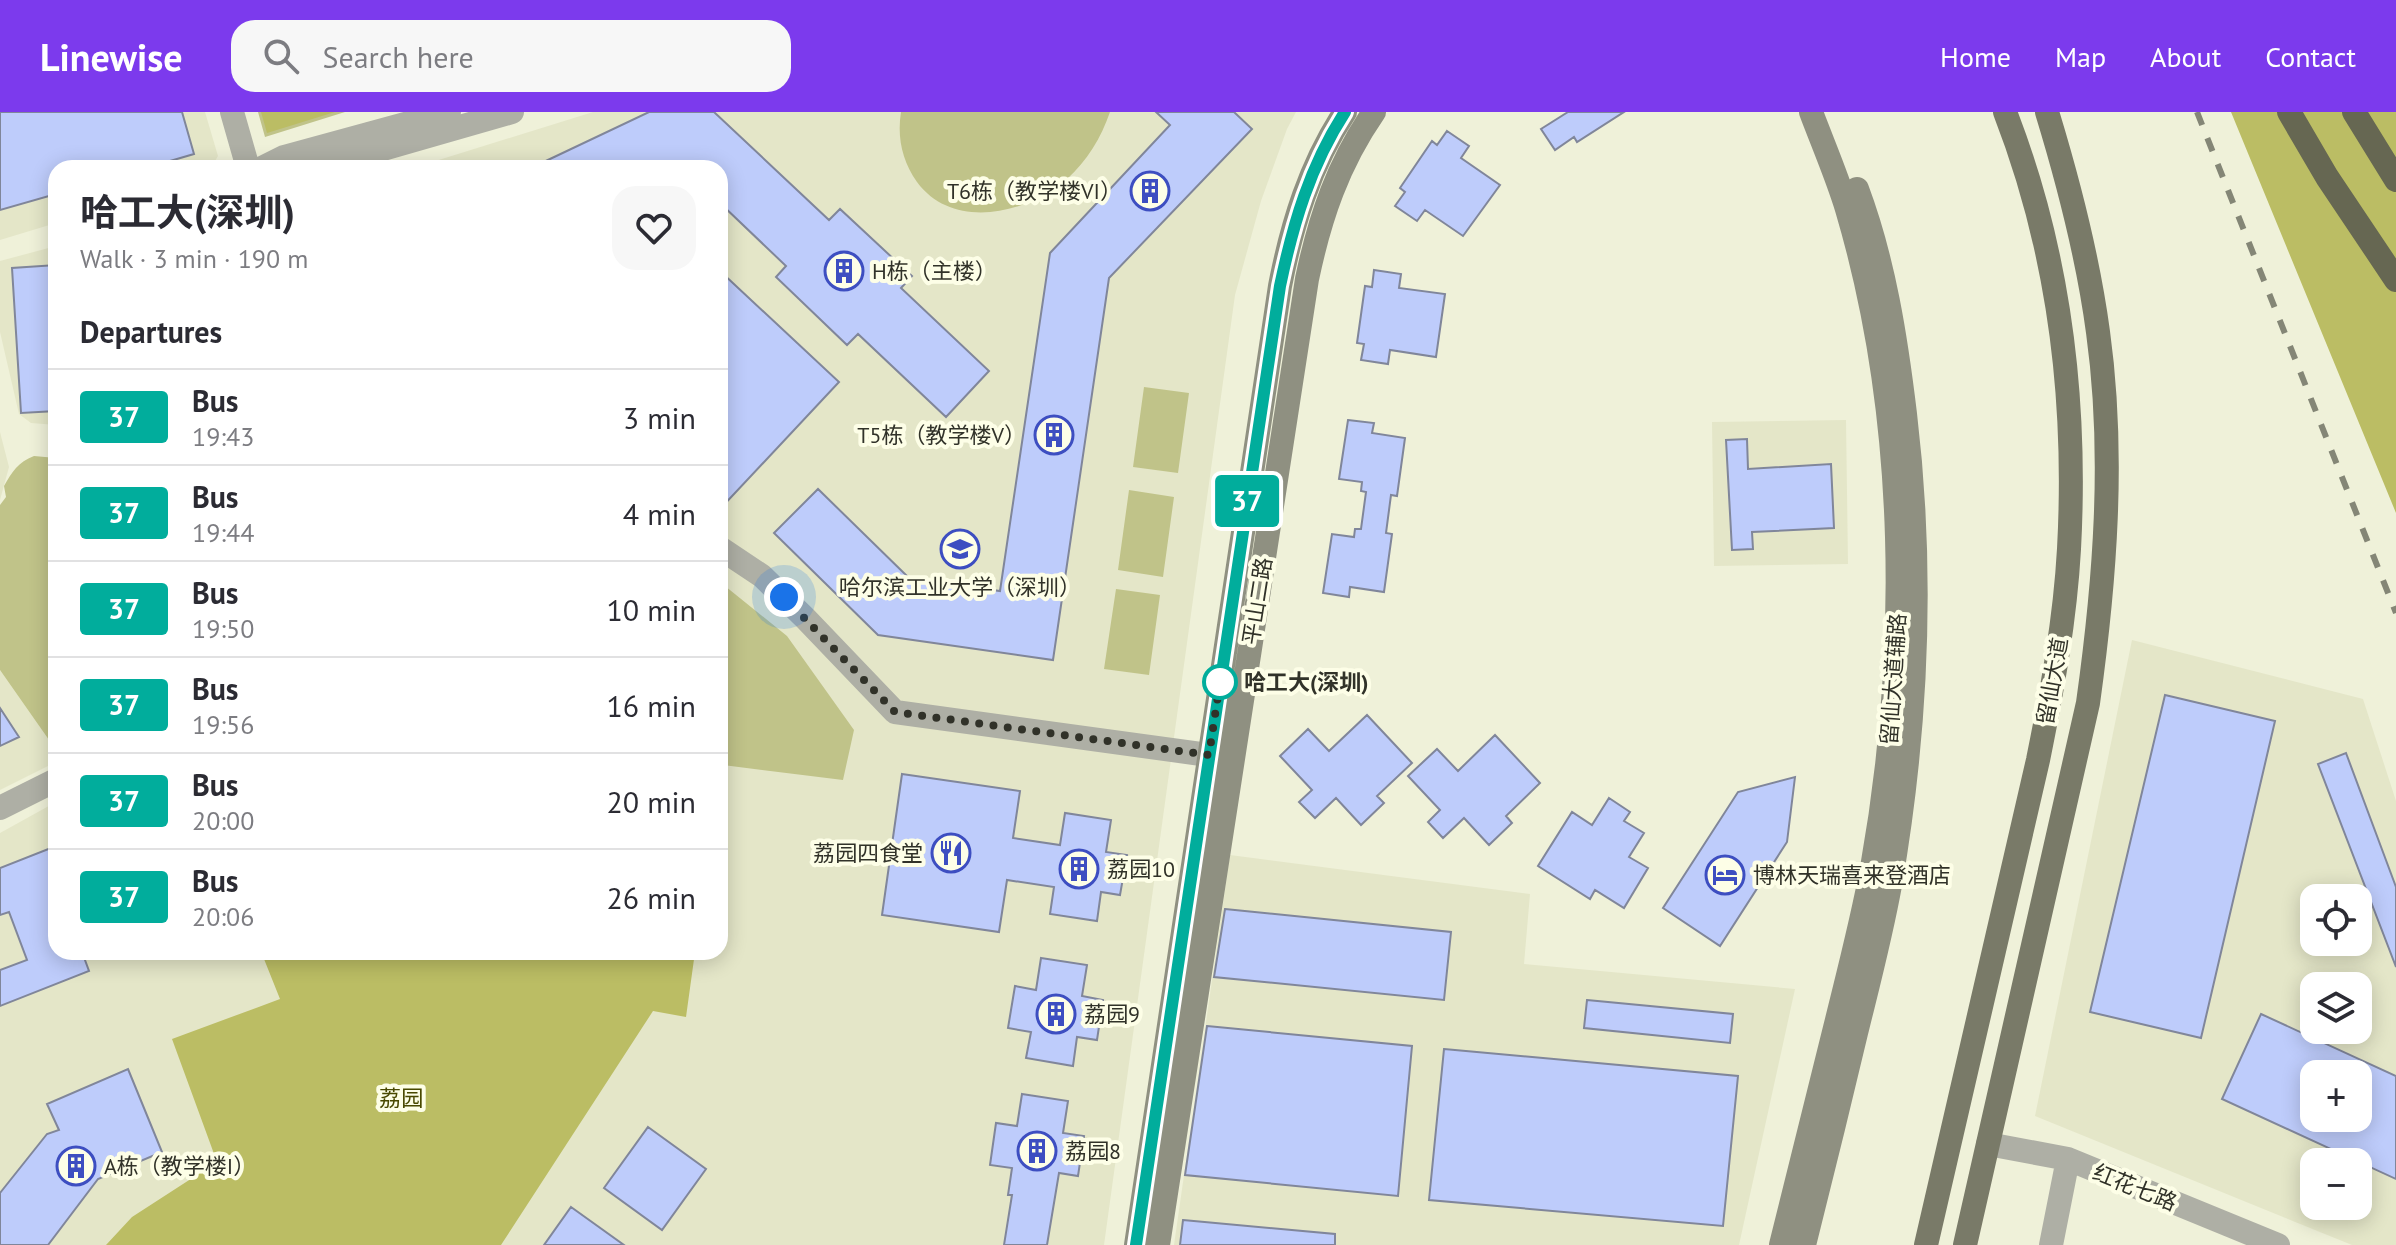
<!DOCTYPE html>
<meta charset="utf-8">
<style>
body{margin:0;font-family:"PT Sans","Noto Sans SC",sans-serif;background:#f7f7f7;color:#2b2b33;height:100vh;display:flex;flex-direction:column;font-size:30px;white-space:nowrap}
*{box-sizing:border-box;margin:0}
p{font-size:26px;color:#7c7c81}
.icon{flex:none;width:44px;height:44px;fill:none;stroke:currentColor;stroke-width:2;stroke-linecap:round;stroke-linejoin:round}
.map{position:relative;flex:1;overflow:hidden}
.side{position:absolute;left:48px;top:48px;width:680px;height:800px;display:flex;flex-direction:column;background:#fff;border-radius:24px;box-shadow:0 4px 20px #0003}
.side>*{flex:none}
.badge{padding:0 16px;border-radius:6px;font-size:28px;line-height:52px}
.buttons{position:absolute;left:2300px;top:772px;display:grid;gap:16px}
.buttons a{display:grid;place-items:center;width:72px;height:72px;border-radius:16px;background:#fff;box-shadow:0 4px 20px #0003;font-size:40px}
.you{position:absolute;width:40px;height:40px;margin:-20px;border:6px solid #fff;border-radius:50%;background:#1a73e8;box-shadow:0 0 0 12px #1a73e833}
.map>.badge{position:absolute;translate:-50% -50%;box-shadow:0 0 0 4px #fff}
h2{padding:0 32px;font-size:30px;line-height:72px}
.round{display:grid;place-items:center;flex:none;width:84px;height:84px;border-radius:24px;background:#f7f7f7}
.head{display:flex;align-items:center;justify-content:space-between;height:136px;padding:0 32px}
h1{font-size:38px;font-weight:700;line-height:60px}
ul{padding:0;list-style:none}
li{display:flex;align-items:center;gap:24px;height:96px;padding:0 32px;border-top:2px solid #e1e1e2}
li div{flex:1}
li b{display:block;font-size:30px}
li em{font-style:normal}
li .badge{min-width:88px;font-weight:700;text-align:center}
header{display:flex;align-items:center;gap:48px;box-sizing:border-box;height:112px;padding:0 40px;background:#7c3aed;color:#fff}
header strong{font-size:38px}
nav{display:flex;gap:44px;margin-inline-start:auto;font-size:28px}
.search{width:560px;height:72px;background:#f7f7f7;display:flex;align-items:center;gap:20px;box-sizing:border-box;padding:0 28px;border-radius:24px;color:#7c7c81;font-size:30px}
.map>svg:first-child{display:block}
.built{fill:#e4e6c8;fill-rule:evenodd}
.green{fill:#c0c389}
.forest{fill:#bbbd64}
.building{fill:#beccfb;stroke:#80869a;stroke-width:2;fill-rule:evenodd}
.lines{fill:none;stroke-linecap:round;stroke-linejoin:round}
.street{stroke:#aeafa5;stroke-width:24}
.secondary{stroke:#8f9081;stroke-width:24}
.primary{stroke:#797a68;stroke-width:24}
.highway{stroke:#666752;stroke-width:24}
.rail{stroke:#848676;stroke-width:6;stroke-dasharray:14 14;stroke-linecap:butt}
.line-casing{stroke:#fff;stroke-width:18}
.line{stroke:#01ad9c;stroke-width:12}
.walk{stroke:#313229;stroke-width:8;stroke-dasharray:0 14.4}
.stop-dot{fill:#fff;stroke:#01ad9c;stroke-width:4}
.labels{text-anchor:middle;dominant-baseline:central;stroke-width:8;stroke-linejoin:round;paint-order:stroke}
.poi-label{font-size:22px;fill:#313229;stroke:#fdfee7;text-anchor:start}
.street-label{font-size:22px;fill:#313229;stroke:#fdfee7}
.stop-label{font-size:22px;font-weight:bold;fill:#313229;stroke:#fdfee7;text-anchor:start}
.park-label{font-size:22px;fill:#484800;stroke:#fdfee7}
</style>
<header>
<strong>Linewise</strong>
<div class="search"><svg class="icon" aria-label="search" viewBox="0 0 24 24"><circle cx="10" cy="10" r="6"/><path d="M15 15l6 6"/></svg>Search here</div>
<nav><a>Home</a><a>Map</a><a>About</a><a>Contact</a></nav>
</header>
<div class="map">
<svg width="2396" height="1133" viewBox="0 0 2396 1133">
<rect width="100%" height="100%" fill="#eff1d9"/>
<path class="built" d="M 0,0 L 205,0 L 218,44 L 211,56 L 56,56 L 56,111 L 0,128 Z
M 593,0 L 1296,0 L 1287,17 L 1261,89 L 1235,183 L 1104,1133 L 0,1133 L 0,721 L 56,690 L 56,840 L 720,840 L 720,56 L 413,56 Z
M 56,134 L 56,313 L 31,311 L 19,302 L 0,220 L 0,149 Z
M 1846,308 L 1848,452 L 1714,454 L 1712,310 Z
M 0,320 L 9,355 L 0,388 Z
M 2132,528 L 2363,587 L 2396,689 L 2396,1133 L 2352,1133 L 2035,1004 ZM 2314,786 L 2358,786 L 2358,830 L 2314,830 ZM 2314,874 L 2358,874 L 2358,918 L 2314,918 ZM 2314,962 L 2358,962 L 2358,1006 L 2314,1006 ZM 2314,1050 L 2358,1050 L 2358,1094 L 2314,1094 Z
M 0,558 L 56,638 L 56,650 L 0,678 Z
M 1230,743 L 1530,782 L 1524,852 L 1795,877 L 1739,1133 L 1174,1133 Z"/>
<path class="green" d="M 258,0 L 345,0 L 265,25 Z
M 901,0 L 1110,0 C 1101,26 1087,49 1067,67 C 1027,102 953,119 917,70 C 902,49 897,25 901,0 Z
M 1144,275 L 1189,281 L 1178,361 L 1133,355 Z
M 34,344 L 56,346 L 56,638 L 0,558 L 0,393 L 6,385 L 4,374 C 12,360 18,350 34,344 Z
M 1129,378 L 1174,385 L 1163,465 L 1118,458 Z
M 720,470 L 787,524 L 854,618 L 843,668 L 723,653 L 720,673 Z
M 1116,477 L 1160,483 L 1149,563 L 1104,557 Z"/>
<path class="forest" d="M 261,0 L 335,0 L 267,21 Z
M 2231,0 L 2396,0 L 2396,401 Z
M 279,840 L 695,840 L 686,905 L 653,899 L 501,1133 L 106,1133 L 132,1105 L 217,1050 L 172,927 L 280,887 L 264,847 Z"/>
<path class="building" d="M 0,0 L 182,0 L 194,42 L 146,56 L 56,56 L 56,82 L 0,98 Z
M 649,0 L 714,0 L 829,108 L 840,97 L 912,164 L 901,176 L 989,259 L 946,305 L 858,222 L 847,233 L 776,165 L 786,154 L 720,91 L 720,56 L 531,56 Z
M 1156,0 L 1234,0 L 1252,17 L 1109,166 L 1053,548 L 878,523 L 774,421 L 818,377 L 909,466 L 1000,479 L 1050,141 L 1170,13 Z
M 1568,0 L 1624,0 L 1577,30 L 1574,25 L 1555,38 L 1541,17 Z
M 1447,19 L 1469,34 L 1461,46 L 1500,73 L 1463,124 L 1425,98 L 1417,109 L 1395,94 L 1405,80 L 1400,76 L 1432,29 L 1437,33 Z
M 56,153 L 56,299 L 21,301 L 12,156 Z
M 1374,158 L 1401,162 L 1399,176 L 1445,182 L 1436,245 L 1390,238 L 1388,252 L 1361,248 L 1364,232 L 1357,231 L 1365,174 L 1372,175 Z
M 720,159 L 839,270 L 720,397 Z
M 1348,308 L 1374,311 L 1372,321 L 1405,326 L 1397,384 L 1391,383 L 1386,421 L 1392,422 L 1384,480 L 1350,475 L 1349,485 L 1323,481 L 1332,422 L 1354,425 L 1355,417 L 1361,417 L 1366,380 L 1361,379 L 1362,370 L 1339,367 Z
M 1747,327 L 1748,357 L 1831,352 L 1834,416 L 1752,420 L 1753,437 L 1732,438 L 1726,328 Z
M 2165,583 L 2275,609 L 2201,926 L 2090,900 Z
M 0,596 L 19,625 L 0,634 Z
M 1367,603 L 1412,651 L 1377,684 L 1384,691 L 1361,713 L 1336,686 L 1315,706 L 1299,690 L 1312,678 L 1280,644 L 1308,617 L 1329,639 Z
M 1495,623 L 1540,671 L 1506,704 L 1512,711 L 1489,733 L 1464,706 L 1443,726 L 1428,710 L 1440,698 L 1408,664 L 1437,637 L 1458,659 Z
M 2346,641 L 2396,775 L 2396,855 L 2318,652 Z
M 902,662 L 1020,679 L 1013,726 L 1060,733 L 1065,701 L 1111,708 L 1106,740 L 1127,743 L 1120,783 L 1101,780 L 1097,809 L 1050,802 L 1054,775 L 1007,768 L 999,820 L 882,803 Z
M 1795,665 L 1787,730 L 1720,834 L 1663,796 L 1738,680 Z
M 1609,686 L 1630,700 L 1624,709 L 1644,721 L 1629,745 L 1648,756 L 1624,796 L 1595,778 L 1590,787 L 1538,754 L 1572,700 L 1592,713 Z
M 56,734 L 56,840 L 82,840 L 89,859 L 0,894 L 0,858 L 27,848 L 9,800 L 0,803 L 0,756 Z
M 1225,797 L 1451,820 L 1444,888 L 1214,865 Z
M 1041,846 L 1087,853 L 1082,884 L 1103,888 L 1097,928 L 1077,925 L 1073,954 L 1026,946 L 1031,920 L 1008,916 L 1015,874 L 1036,878 Z
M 1587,888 L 1733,902 L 1730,931 L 1584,916 Z
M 2261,902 L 2396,964 L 2396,1067 L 2222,987 ZM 2314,962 L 2358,962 L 2358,1006 L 2314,1006 Z
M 1207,914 L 1412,934 L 1398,1084 L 1185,1063 Z
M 1444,937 L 1738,964 L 1723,1114 L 1429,1088 Z
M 128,957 L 162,1040 L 98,1067 L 48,1133 L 0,1133 L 0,1081 L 47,1022 L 59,1018 L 47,992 Z
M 1022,982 L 1068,989 L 1063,1021 L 1084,1024 L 1078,1064 L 1059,1061 L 1047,1133 L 1004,1133 L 1012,1083 L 1008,1083 L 1012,1056 L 990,1053 L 996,1011 L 1017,1014 Z
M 648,1015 L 706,1057 L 662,1118 L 604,1076 Z
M 571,1095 L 624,1133 L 544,1133 Z
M 1183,1108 L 1335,1122 L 1335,1133 L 1180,1133 Z"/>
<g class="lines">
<path class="street" d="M 232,0 L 248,56
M 262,56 L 284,45 L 449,0
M 317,56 L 512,0
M 720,436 L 762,464 L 805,506 L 895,600 L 1230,646
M 0,696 L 56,668
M 1988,1032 L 2068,1047 L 2278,1133
M 2051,1133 L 2068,1047"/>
<path class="secondary" d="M 1136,1133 L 1280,174 C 1292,112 1310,53 1345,0
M 1158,1133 L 1307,167 C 1320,105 1338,52 1374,0
M 1781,1133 C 1799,1061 1817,988 1835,916 C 1848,863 1862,810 1872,756 C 1910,542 1909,307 1847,97 C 1837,64 1823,32 1811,0
M 1804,1133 C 1822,1062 1839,992 1856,921 C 1868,872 1881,823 1890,773 C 1917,617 1924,460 1905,302 C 1896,227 1884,149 1857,77"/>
<path class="primary" d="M 1926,1133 L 2038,648 C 2052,579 2065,509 2069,437 C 2077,289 2059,139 2005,0
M 1965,1133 L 2088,591 C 2105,469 2115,343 2098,220 C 2088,145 2069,72 2047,0"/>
<path class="highway" d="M 2289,0 L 2327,65 L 2396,168
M 2354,0 L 2396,68"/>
<path class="rail" d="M 2197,0 L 2396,501"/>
</g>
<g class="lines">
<defs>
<path id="line" d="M 1136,1133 L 1280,174 C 1293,112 1310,54 1345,0"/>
</defs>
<use href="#line" class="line-casing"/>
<use href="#line" class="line"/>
<path class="walk" d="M 784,485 L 895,600 L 1209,643 L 1220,570"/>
</g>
<defs>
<symbol id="building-ring" viewBox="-11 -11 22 22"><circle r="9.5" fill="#fdfee7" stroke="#3d4ec1" stroke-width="1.5"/><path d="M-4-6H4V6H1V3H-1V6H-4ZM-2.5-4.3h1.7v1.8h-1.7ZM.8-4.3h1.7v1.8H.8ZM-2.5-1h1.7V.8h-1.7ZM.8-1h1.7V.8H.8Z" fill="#3d4ec1"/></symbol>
<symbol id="university-ring" viewBox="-11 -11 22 22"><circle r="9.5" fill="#fdfee7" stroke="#3d4ec1" stroke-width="1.5"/><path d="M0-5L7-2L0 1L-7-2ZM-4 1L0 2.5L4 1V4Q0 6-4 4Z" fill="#3d4ec1"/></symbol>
<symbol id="restaurant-ring" viewBox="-11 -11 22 22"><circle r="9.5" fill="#fdfee7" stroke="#3d4ec1" stroke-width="1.5"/><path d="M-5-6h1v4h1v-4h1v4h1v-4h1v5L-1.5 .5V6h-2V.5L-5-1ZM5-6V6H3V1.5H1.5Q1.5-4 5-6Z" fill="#3d4ec1"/></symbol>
<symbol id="hotel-ring" viewBox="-11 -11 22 22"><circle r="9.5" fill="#fdfee7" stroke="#3d4ec1" stroke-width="1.5"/><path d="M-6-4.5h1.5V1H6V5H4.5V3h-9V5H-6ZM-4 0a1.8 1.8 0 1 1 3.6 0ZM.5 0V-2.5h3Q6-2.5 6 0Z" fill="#3d4ec1"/></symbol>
</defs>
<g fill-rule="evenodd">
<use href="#building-ring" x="1128" y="57" width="44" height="44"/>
<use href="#building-ring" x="822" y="137" width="44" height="44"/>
<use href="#building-ring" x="1032" y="301" width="44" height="44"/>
<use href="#university-ring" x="938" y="415" width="44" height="44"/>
<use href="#restaurant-ring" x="929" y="719" width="44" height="44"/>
<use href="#building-ring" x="1057" y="735" width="44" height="44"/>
<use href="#hotel-ring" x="1703" y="741" width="44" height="44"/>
<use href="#building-ring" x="1034" y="880" width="44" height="44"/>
<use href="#building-ring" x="1015" y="1017" width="44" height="44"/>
<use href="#building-ring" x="54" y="1032" width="44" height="44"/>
</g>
<circle class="stop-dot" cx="1220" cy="570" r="16"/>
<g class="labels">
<g class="poi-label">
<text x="1122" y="79" text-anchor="end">T6栋（教学楼VI）</text>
<text x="872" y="159">H栋（主楼）</text>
<text x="1026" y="323" text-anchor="end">T5栋（教学楼V）</text>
<text x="960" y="475" text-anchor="middle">哈尔滨工业大学（深圳）</text>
<text x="923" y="741" text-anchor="end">荔园四食堂</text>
<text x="1107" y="757">荔园10</text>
<text x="1753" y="763">博林天瑞喜来登酒店</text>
<text x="1084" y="902">荔园9</text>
<text x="1065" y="1039">荔园8</text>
<text x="104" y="1054">A栋（教学楼I）</text>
</g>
<g class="street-label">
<text transform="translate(1257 489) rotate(-81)">平山二路</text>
<text transform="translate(1893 567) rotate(-86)">留仙大道辅路</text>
<text transform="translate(2052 569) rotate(-80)">留仙大道</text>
<text transform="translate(2135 1075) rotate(22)">红花七路</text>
</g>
<g class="stop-label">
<text x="1244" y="570">哈工大(深圳)</text>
</g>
<g class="park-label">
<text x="401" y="986">荔园</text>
</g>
</g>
</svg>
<div class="buttons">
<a><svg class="icon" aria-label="locate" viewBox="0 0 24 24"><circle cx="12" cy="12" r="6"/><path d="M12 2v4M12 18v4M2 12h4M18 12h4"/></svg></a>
<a><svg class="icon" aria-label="layers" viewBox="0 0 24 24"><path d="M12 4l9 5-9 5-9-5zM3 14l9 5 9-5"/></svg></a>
<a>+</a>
<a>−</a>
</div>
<div class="you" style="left:784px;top:485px"></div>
<b class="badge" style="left:1247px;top:389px;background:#01ad9c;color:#fff">37</b>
<section class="side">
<div class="head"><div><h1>哈工大(深圳)</h1><p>Walk · 3 min · 190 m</p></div><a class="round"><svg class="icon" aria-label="heart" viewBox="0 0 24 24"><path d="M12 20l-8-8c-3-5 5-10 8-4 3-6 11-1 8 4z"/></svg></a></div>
<h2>Departures</h2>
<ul>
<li><span class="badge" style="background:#01ad9c;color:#fff">37</span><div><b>Bus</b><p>19:43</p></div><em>3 min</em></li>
<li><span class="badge" style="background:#01ad9c;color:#fff">37</span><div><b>Bus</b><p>19:44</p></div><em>4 min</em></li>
<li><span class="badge" style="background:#01ad9c;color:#fff">37</span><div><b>Bus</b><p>19:50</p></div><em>10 min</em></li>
<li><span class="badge" style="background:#01ad9c;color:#fff">37</span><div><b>Bus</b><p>19:56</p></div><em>16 min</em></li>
<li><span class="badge" style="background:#01ad9c;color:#fff">37</span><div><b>Bus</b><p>20:00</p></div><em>20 min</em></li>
<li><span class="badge" style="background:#01ad9c;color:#fff">37</span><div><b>Bus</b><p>20:06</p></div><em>26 min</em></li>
</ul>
</section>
</div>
